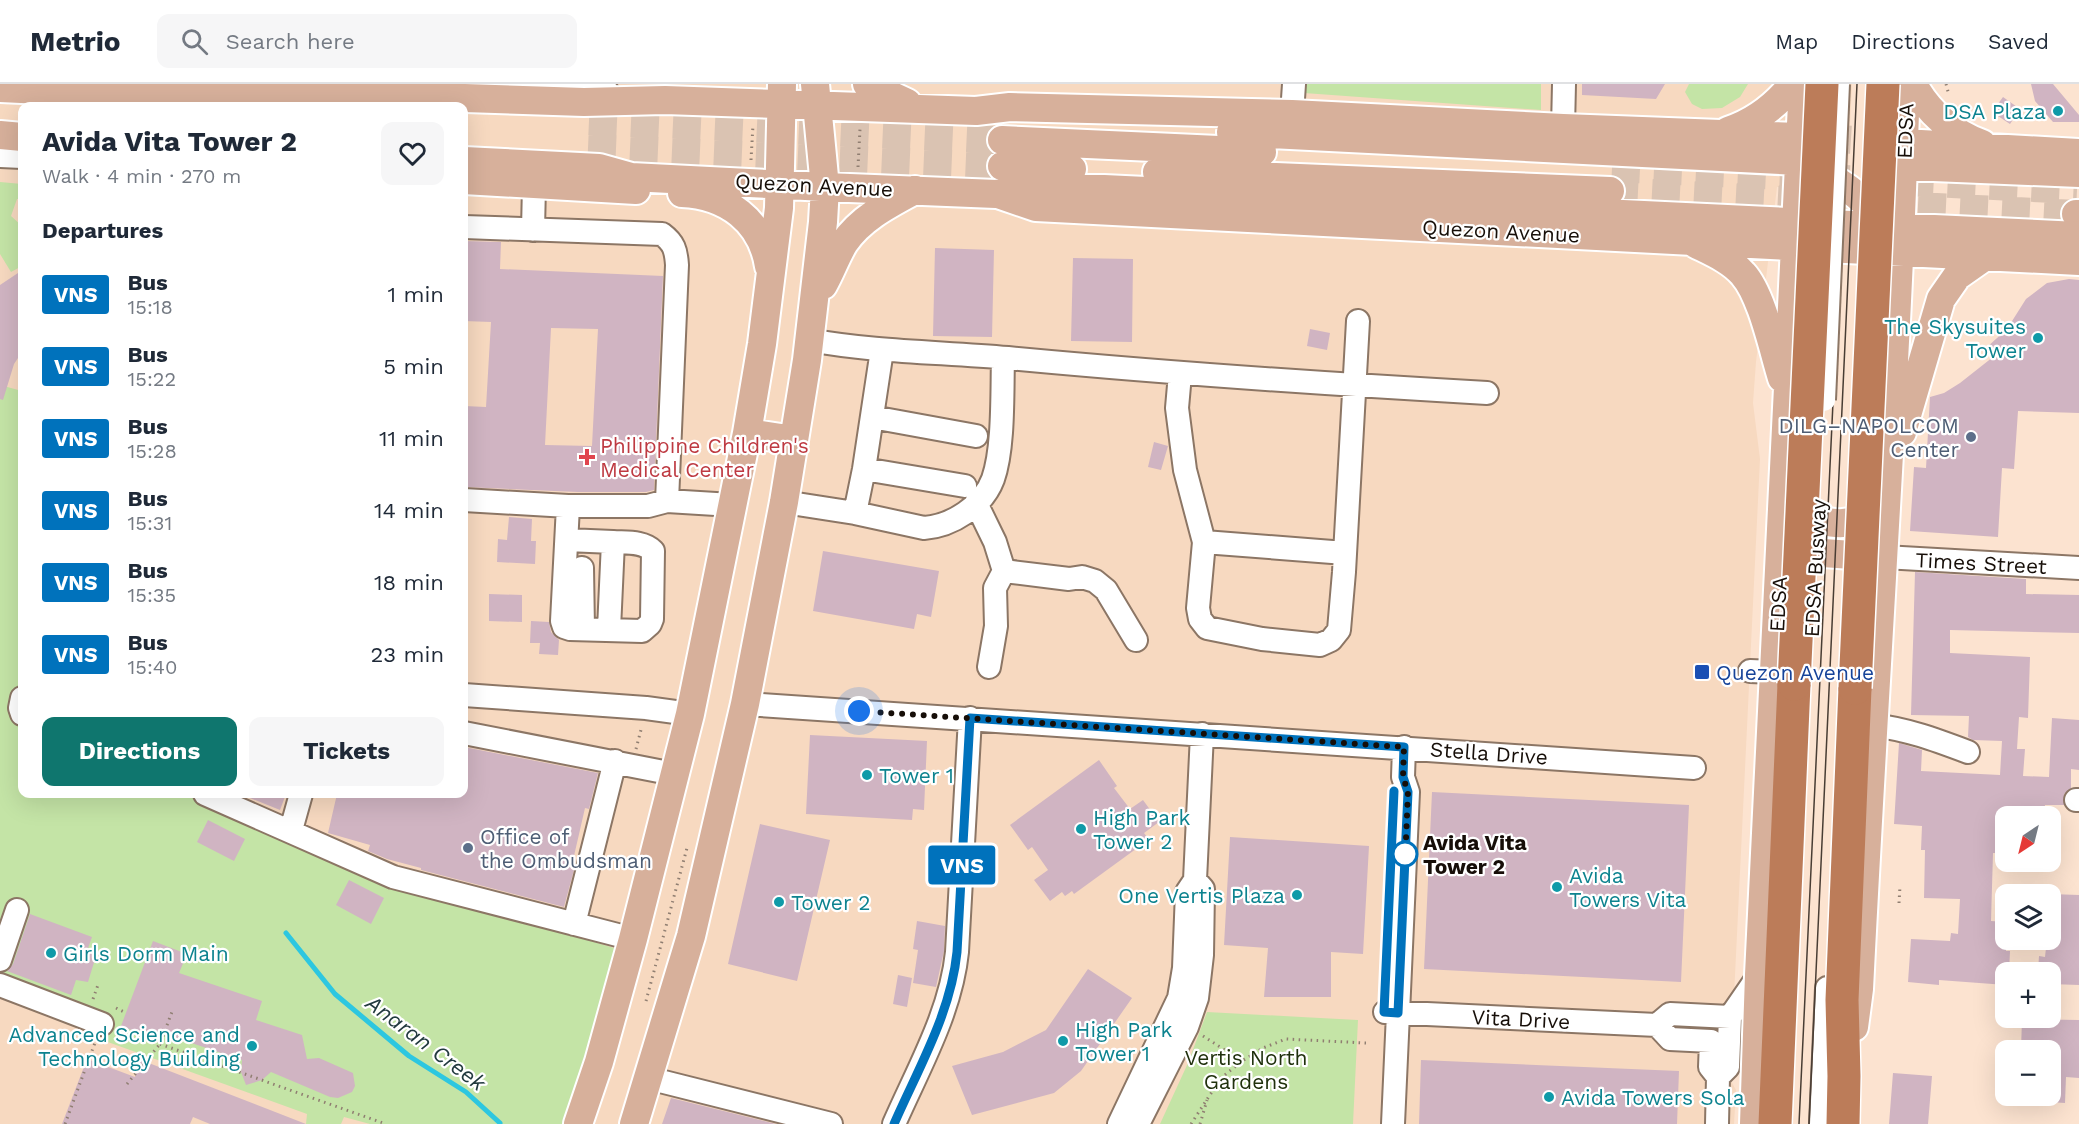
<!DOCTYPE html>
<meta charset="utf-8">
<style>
body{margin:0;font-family:"Work Sans",sans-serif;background:#f6f6f7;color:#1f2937;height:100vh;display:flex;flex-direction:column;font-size:22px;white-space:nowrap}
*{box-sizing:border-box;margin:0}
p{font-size:20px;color:#747a83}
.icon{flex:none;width:33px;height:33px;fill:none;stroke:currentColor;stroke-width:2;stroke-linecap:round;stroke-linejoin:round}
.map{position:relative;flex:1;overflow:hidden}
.drawer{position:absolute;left:18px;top:18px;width:450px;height:696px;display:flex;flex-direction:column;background:#fff;border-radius:12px;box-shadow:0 6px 24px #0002}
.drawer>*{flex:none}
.badge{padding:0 12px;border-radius:4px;font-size:21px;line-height:39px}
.needle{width:39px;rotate:215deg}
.tools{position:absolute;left:1995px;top:722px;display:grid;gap:12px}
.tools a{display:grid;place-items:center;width:66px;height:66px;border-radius:12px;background:#fff;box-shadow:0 6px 24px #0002;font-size:30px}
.you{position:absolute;width:30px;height:30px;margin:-15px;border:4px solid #fff;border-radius:50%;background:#1a73e8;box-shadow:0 0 0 9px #1a73e833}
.map>.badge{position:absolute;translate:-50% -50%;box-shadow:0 0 0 3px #fff}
h2{padding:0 24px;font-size:22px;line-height:54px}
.round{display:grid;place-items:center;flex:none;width:63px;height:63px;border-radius:12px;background:#f6f6f7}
.head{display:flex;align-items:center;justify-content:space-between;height:102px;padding:0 24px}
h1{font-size:28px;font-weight:700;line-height:45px}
.button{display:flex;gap:12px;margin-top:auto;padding:12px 24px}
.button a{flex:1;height:69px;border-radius:12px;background:#0f766e;color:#fff;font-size:24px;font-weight:700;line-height:69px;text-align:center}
.button a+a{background:#f6f6f7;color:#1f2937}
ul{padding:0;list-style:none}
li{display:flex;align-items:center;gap:18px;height:72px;padding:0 24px}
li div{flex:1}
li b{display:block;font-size:22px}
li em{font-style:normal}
li .badge{min-width:66px;font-weight:700;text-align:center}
header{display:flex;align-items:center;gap:36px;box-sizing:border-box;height:84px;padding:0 30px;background:#fff;border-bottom:2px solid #e0e1e3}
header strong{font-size:28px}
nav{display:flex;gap:33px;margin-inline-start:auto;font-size:21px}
.search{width:420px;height:54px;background:#f6f6f7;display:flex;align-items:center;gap:15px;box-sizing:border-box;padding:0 21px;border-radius:12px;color:#747a83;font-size:22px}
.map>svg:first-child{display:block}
.built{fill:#f7d9c0;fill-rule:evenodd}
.green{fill:#c4e4a6}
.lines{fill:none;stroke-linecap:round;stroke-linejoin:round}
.stream{stroke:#2dc7e0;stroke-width:5}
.building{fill:#d0b4c2;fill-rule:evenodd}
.major-tunnel{stroke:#dac3b2;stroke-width:28;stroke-dasharray:28 14;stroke-linecap:butt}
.minor-casing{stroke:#8c7665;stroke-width:26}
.major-casing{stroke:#fff;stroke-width:32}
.highway-casing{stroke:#fff;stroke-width:36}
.path{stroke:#8f7e71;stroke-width:3;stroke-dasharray:1.5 4.5;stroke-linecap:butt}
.minor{stroke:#fff;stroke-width:22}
.major{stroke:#d7b09b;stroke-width:28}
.highway{stroke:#bc7c59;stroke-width:33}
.tram{stroke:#493d34;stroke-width:1.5}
.minor-bridge-casing{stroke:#8c7665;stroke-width:26;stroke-linecap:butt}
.highway-bridge-casing{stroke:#fff;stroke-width:36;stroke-linecap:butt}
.minor-bridge{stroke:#fff;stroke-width:22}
.highway-bridge{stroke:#bc7c59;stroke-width:33}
.line-casing{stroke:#fff;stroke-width:14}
.line{stroke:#0072bc;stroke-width:9}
.walk{stroke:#160e08;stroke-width:6;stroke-dasharray:0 10.8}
.culture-dot{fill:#0f9aa8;stroke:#fff;stroke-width:2}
.service-dot{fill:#5c6f8a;stroke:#fff;stroke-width:2}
.health-dot{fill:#e0444e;stroke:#fff;stroke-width:2}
.transit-dot{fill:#1a4fb4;stroke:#fff;stroke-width:2}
.stop-dot{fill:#fff;stroke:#0072bc;stroke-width:3}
.labels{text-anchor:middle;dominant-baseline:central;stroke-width:4.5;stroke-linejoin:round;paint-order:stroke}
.culture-label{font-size:21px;fill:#0d838f;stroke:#fff;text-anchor:start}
.street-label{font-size:21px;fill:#160e08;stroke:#fff}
.service-label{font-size:21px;fill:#4e5e75;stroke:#fff;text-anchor:end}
.health-label{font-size:21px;fill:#be3a42;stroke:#fff;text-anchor:start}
.transit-label{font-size:21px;fill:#164399;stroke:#fff;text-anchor:start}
.stop-label{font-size:21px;font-weight:bold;fill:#160e08;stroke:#fff;text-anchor:start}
.park-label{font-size:21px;fill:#20310d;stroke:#fff}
.water-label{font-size:22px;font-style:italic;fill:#223a3f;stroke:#fff}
</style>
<header>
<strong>Metrio</strong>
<div class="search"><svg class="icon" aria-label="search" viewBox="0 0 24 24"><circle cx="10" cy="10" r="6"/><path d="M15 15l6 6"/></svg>Search here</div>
<nav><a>Map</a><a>Directions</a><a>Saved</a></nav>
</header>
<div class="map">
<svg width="2079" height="1040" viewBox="0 0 2079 1040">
<rect width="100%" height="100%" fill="#fce3d0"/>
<path class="built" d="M 0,0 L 1852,0 L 1847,106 L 1777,103 L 1756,278 L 1753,319 L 1760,375 L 1730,995 L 1736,1006 L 1734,1040 L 0,1040 ZM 22,22 L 464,22 L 464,710 L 22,710 Z"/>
<path class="green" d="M 1290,0 L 1541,0 L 1541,26 L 1290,8 Z
M 1689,0 L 1748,0 L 1740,13 L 1722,24 L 1702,25 L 1692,20 L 1685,8 Z
M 0,98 L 22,100 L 22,115 L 17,115 L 11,132 L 22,142 L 22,182 L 11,188 L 0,170 Z
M 0,301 L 22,307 L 22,550 L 18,557 C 26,584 19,609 15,636 L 22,640 L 22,710 L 186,710 L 386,795 L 624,867 L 570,1040 L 370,1040 L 344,1033 L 341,1040 L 306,1040 L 307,1030 L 105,957 L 112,939 L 0,899 Z
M 1207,928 L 1358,936 L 1353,1040 L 1160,1040 L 1188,979 Z"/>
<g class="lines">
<path class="stream" d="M 286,849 L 335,910 L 409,972 L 466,1008 L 500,1039"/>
</g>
<path class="building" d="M 1582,0 L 1665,0 L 1656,15 L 1582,11 Z
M 2031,0 L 2053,0 L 2079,31 L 2079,38 L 2053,38 L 2035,17 Z
M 2003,13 L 2020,25 L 2010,40 L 1992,28 Z
M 464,157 L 501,158 L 500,185 L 663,192 L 654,406 L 646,408 L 578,408 L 464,403 L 464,322 L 486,323 L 491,238 L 464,237 ZM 551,244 L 598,245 L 592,362 L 545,361 Z
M 935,164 L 994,166 L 992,253 L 933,252 Z
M 1073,174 L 1133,175 L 1132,258 L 1071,257 Z
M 18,189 L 22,196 L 22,268 L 14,280 L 3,316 L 0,315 L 0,201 Z
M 2069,195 L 2079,196 L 2079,329 L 2018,327 L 2014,385 L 2002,384 L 1998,453 L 1910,447 L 1914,383 L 1926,384 L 1930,313 L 1944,309 L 1960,299 L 1993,273 L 1986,264 L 2007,245 L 2026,215 L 2047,199 Z
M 1310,245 L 1330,249 L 1327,266 L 1307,262 Z
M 1154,358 L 1168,362 L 1161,386 L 1148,383 Z
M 509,433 L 532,435 L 531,457 L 536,457 L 535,480 L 497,478 L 498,455 L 507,456 Z
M 823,467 L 939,487 L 931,533 L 917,530 L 914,545 L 813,527 Z
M 1915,488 L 2026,495 L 2026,510 L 2079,511 L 2079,549 L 1950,546 L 1950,569 L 2030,573 L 2028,634 L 2019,633 L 2017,665 L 2025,665 L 2023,692 L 2049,693 L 2052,634 L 2079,636 L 2079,686 L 2071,685 L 2071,704 L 2064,710 L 2064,721 L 2045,721 L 2044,732 L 2006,732 L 2006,769 L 1993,769 L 1991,837 L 2006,838 L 2006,867 L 2010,867 L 2009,888 L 2006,888 L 2006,901 L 1939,896 L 1939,901 L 1908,898 L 1911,855 L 1950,857 L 1951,849 L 1958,850 L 1960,815 L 1924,814 L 1925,766 L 1921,766 L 1922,742 L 1894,740 L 1899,659 L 1922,666 L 1921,687 L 2000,691 L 2002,657 L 1973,656 L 1968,653 L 1969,632 L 1911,631 Z
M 489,510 L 522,511 L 522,538 L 489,537 Z
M 531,537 L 549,538 L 551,548 L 559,556 L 558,571 L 539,570 L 540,559 L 530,559 Z
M 810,651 L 927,657 L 924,726 L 913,725 L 912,736 L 806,730 Z
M 464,663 L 598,689 L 589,725 L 585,724 L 571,785 L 574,786 L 564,823 L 421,786 L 421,784 L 387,775 L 368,767 L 370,761 L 328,749 L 337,710 L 464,710 Z
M 1099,676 L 1117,702 L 1114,704 L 1130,725 L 1143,716 L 1159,738 L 1144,749 L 1147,753 L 1138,759 L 1140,762 L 1074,810 L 1072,807 L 1065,812 L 1062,808 L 1050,817 L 1034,796 L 1048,786 L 1032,763 L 1028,766 L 1010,741 Z
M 1432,708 L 1689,721 L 1681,898 L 1424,885 Z
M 240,710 L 286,710 L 280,726 Z
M 208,736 L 245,755 L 234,777 L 197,758 Z
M 760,740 L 830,756 L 797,897 L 728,880 Z
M 1230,753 L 1369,762 L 1363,870 L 1331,868 L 1331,913 L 1264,913 L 1268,864 L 1224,861 Z
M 349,796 L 384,814 L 371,840 L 336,821 Z
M 2050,810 L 2079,811 L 2079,901 L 2050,900 L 2050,888 L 2038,888 L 2039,872 L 2045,873 L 2047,855 L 2050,855 Z
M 30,830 L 92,853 L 87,867 L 96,872 L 88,898 L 76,896 L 71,911 L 7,887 L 13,880 Z
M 917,837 L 945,842 L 944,867 L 936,903 L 913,899 L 918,866 L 913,865 Z
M 153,857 L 187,870 L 179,889 L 262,917 L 256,936 L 302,951 L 307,975 L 319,974 L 353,989 L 355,1002 L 352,1008 L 338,1014 L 330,1013 L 271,988 L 262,996 L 246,1001 L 241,988 L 242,976 L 156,947 L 153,954 L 121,942 Z
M 1088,885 L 1132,914 L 1081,987 L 1054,1009 L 972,1031 L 952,982 L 1003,968 L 1046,946 Z
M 898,891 L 912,894 L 907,923 L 893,920 Z
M 2022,935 L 2079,936 L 2079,994 L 2066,993 L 2065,1019 L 2050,1018 L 2050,966 L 2021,966 Z
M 87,975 L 135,993 L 141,976 L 306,1040 L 210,1040 L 193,1033 L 190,1040 L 62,1040 Z
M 1421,976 L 1679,987 L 1677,1040 L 1419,1040 Z
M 1893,989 L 1932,992 L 1928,1040 L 1889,1040 Z
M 671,1014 L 776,1040 L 662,1040 Z"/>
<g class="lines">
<path class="major-tunnel" d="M 589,37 L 1002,56
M 1823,54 L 1886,58
M 588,64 L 1002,82
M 1612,84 L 2077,106
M 1610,107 L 1821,118
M 1876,120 L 2076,130"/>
<defs>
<path id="minor" d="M 508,0 L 581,4 L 607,7
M 1292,30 L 1294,0
M 1563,44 L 1564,0
M 0,72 L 22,73
M 464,143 L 662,150 C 674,159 676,166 677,181 L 667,417
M 533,146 L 534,101
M 809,256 C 875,268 941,268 1008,274 C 1167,289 1327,300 1487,309
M 1180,290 L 1177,324 L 1185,386 L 1204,458 L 1198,524 L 1200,535 L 1207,544 L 1262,555 L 1320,561 L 1331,556 L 1339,546 L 1344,488 L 1358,237
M 872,333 L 976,352
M 864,385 L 965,402
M 464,416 L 568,422 L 648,422 L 667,417 L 732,421
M 784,418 L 855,429 L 924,444 C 952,442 983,422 993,395 C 1004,364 1002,308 1003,274
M 976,419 L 995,458 L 1004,487 L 995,504 L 996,542 L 989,583
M 568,422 L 562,537 L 564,543 L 570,545 L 642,547 L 650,540 L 652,535 L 653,467 C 643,457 626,459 613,458
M 855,429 L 864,385 L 882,266
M 567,456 L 613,458 L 609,545
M 1204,458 L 1345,469
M 1884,473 L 2079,484
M 582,484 L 583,545
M 1004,487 L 1069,495 L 1082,493 L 1095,497 L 1106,506 L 1136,556
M 1750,587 L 1774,588
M 464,611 L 646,624 L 690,630
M 22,614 L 20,624 L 22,630
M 745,620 L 1694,684
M 1872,641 C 1907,645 1936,656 1968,668
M 464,649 L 674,690
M 205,710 L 393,793 L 633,855
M 2076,716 L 2079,716
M 291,746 L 301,710
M 574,840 L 615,677
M 0,876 L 17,826
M 0,901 L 102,940
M 1385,928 L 1657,941 L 1670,930 L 1730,933
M 1657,941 L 1670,955 L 1711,957 L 1710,983 L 1718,993 L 1717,1040
M 1718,993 L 1728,983 L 1730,933 L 1759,891
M 648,994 L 831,1040
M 894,1040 C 918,985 951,928 957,868 L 970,634
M 1119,1040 L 1179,914 L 1184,884 L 1187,808 L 1195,796 L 1202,650
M 1138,1040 L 1187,943 L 1197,914 L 1202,871 L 1203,805 L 1195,796
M 1393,1040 L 1408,708 L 1403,693 L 1404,663
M 1821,1040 L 1827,904"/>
<path id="major" d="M 867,0 L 907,19
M 1913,0 C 1927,27 1953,50 1982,60
M 0,4 L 127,10 L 144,13
M 127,10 L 166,4 L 584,18 L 665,16 L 976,27 L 1010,23 L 1292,30 L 1563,44 L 1823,54
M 1728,47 C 1755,38 1775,23 1793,0
M 1231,48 L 1817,78
M 0,51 L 22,53
M 1002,56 L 1262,68
M 1886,58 L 2079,69
M 464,77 L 599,84 L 631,93 L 825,103 L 996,110 L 1041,102 L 2079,152
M 1886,81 L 2079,89
M 1002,82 L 1072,85
M 1812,83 C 1840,97 1870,117 1886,145
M 1157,88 L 1610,107
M 464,96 L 636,106
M 682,109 C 727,111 762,137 769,182
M 1001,111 L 1036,123 L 2079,177
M 2076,130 L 2079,130
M 1696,160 C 1712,168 1731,176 1743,190 C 1762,211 1773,265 1782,294
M 823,201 C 831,187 836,172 844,159 C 861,134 889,120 915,106
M 1902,348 L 1941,215 L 1957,192 L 1984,173
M 747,349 L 794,356
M 1787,413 C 1811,442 1851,449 1881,423
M 1782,480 L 1799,469 L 1808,468 L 1882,473
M 1854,943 L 1859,905 C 1874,603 1896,302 1906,0
M 578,1040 L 599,978 L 633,855 L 690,630 L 747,349 L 762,260 L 779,124 L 782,0
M 634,1040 L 691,852 L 745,620 L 784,418 L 807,276 L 823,138 L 825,103 L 815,0
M 1754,1040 L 1759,891 L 1803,0"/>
<path id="highway" d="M 1775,1040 L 1794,600
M 1843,1040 L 1844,992 L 1842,916 L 1855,604"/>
</defs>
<use href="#minor" class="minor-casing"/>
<use href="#major" class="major-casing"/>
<use href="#highway" class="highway-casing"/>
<path class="path" d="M 1946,0 L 1949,11
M 751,76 L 753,41
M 858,83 L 860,45
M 636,665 L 642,642
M 1899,819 L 1900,802
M 93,915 L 99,898
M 646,917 L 687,764
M 116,924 L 126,929
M 1203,952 L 1242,977
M 160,960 L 386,1040
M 127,1000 L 160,960 L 173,925
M 65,1040 L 96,956
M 1191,1040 L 1221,994 L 1242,977 L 1263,964 L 1286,955 L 1366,959
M 1200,1040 L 1207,1016"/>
<use href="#minor" class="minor"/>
<use href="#major" class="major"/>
<use href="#highway" class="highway"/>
<path class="tram" d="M 1799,1040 L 1848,0
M 1809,1040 L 1857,0"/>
<defs>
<path id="minor-bridge" d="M 1824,316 L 1838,0"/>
<path id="highway-bridge" d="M 1794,600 L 1822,0
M 1855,604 L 1883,0"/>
</defs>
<use href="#minor-bridge" class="minor-bridge-casing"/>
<use href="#highway-bridge" class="highway-bridge-casing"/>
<use href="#minor-bridge" class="minor-bridge"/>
<use href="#highway-bridge" class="highway-bridge"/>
</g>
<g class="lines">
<defs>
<path id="line" d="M 894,1040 C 918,985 951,929 957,868 L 970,634 L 1404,663 L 1403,693 L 1408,708 L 1398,929 L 1384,928 L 1394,707"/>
</defs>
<use href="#line" class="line-casing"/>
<use href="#line" class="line"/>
<path class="walk" d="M 859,627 L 1404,663 L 1403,693 L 1408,708 L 1405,779 L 1405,770"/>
</g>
<g class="culture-dot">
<circle cx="2058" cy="27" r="6"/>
<circle cx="2038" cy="254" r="6"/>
<circle cx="867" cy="691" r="6"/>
<circle cx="1081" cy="745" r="6"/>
<circle cx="1557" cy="803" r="6"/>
<circle cx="1297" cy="811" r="6"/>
<circle cx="779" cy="818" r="6"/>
<circle cx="51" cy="869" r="6"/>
<circle cx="1063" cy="957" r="6"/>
<circle cx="252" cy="962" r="6"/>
<circle cx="1549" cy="1013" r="6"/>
</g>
<g class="service-dot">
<circle cx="1971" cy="353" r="6"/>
<circle cx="468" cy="764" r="6"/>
</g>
<path class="health-dot" d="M584 364h6v6h6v6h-6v6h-6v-6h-6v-6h6z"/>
<rect class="transit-dot" x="1694" y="580" width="16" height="16" rx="3"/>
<circle class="stop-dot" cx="1405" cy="770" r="12"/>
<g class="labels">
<g class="culture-label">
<text x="2046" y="27" text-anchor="end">DSA Plaza</text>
<text x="2026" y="242" text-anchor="end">The Skysuites<tspan x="2026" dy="24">Tower</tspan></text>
<text x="879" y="691">Tower 1</text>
<text x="1093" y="733">High Park<tspan x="1093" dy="24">Tower 2</tspan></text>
<text x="1569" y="791">Avida<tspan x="1569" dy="24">Towers Vita</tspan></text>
<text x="1285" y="811" text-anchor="end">One Vertis Plaza</text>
<text x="791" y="818">Tower 2</text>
<text x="63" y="869">Girls Dorm Main</text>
<text x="1075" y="945">High Park<tspan x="1075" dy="24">Tower 1</tspan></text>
<text x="240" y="950" text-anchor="end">Advanced Science and<tspan x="240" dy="24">Technology Building</tspan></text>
<text x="1561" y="1013">Avida Towers Sola</text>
</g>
<g class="street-label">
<text transform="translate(1905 47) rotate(-88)">EDSA</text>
<text transform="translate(814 101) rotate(3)">Quezon Avenue</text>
<text transform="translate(1501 147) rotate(3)">Quezon Avenue</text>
<text transform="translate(1981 479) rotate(3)">Times Street</text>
<text transform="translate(1815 484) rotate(-87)">EDSA Busway</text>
<text transform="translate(1778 520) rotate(-87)">EDSA</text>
<text transform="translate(1489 669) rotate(4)">Stella Drive</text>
<text transform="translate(1521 935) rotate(3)">Vita Drive</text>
</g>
<g class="service-label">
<text x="1959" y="341">DILG–NAPOLCOM<tspan x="1959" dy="24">Center</tspan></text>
<text x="480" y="752" text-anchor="start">Office of<tspan x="480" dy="24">the Ombudsman</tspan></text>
</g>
<g class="health-label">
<text x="600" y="361">Philippine Children's<tspan x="600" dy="24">Medical Center</tspan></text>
</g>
<g class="transit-label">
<text x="1716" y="588">Quezon Avenue</text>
</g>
<g class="stop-label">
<text x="1423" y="758">Avida Vita<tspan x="1423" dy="24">Tower 2</tspan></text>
</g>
<g class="park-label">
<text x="1246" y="973">Vertis North<tspan x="1246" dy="24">Gardens</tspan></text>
</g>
<g class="water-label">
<text transform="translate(426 959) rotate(37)">Anaran Creek</text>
</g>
</g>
</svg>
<div class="tools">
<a><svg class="needle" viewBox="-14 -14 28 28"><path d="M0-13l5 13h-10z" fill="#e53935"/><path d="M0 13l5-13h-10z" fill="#747a83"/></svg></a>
<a><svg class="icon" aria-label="layers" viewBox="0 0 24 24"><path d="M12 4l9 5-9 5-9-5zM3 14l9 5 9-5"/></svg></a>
<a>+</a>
<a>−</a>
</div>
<div class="you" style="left:859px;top:627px"></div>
<b class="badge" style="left:962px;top:781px;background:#0072bc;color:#fff">VNS</b>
<section class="drawer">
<div class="head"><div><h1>Avida Vita Tower 2</h1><p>Walk · 4 min · 270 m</p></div><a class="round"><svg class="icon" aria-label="heart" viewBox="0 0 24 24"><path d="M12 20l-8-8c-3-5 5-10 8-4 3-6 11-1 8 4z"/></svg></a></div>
<h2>Departures</h2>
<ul>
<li><span class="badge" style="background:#0072bc;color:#fff">VNS</span><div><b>Bus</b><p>15:18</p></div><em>1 min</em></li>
<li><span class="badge" style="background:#0072bc;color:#fff">VNS</span><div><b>Bus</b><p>15:22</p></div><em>5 min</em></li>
<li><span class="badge" style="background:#0072bc;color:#fff">VNS</span><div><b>Bus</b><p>15:28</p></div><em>11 min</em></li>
<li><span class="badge" style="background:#0072bc;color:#fff">VNS</span><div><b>Bus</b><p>15:31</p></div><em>14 min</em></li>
<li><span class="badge" style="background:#0072bc;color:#fff">VNS</span><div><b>Bus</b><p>15:35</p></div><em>18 min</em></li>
<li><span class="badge" style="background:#0072bc;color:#fff">VNS</span><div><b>Bus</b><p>15:40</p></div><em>23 min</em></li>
</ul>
<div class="button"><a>Directions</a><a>Tickets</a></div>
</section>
</div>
